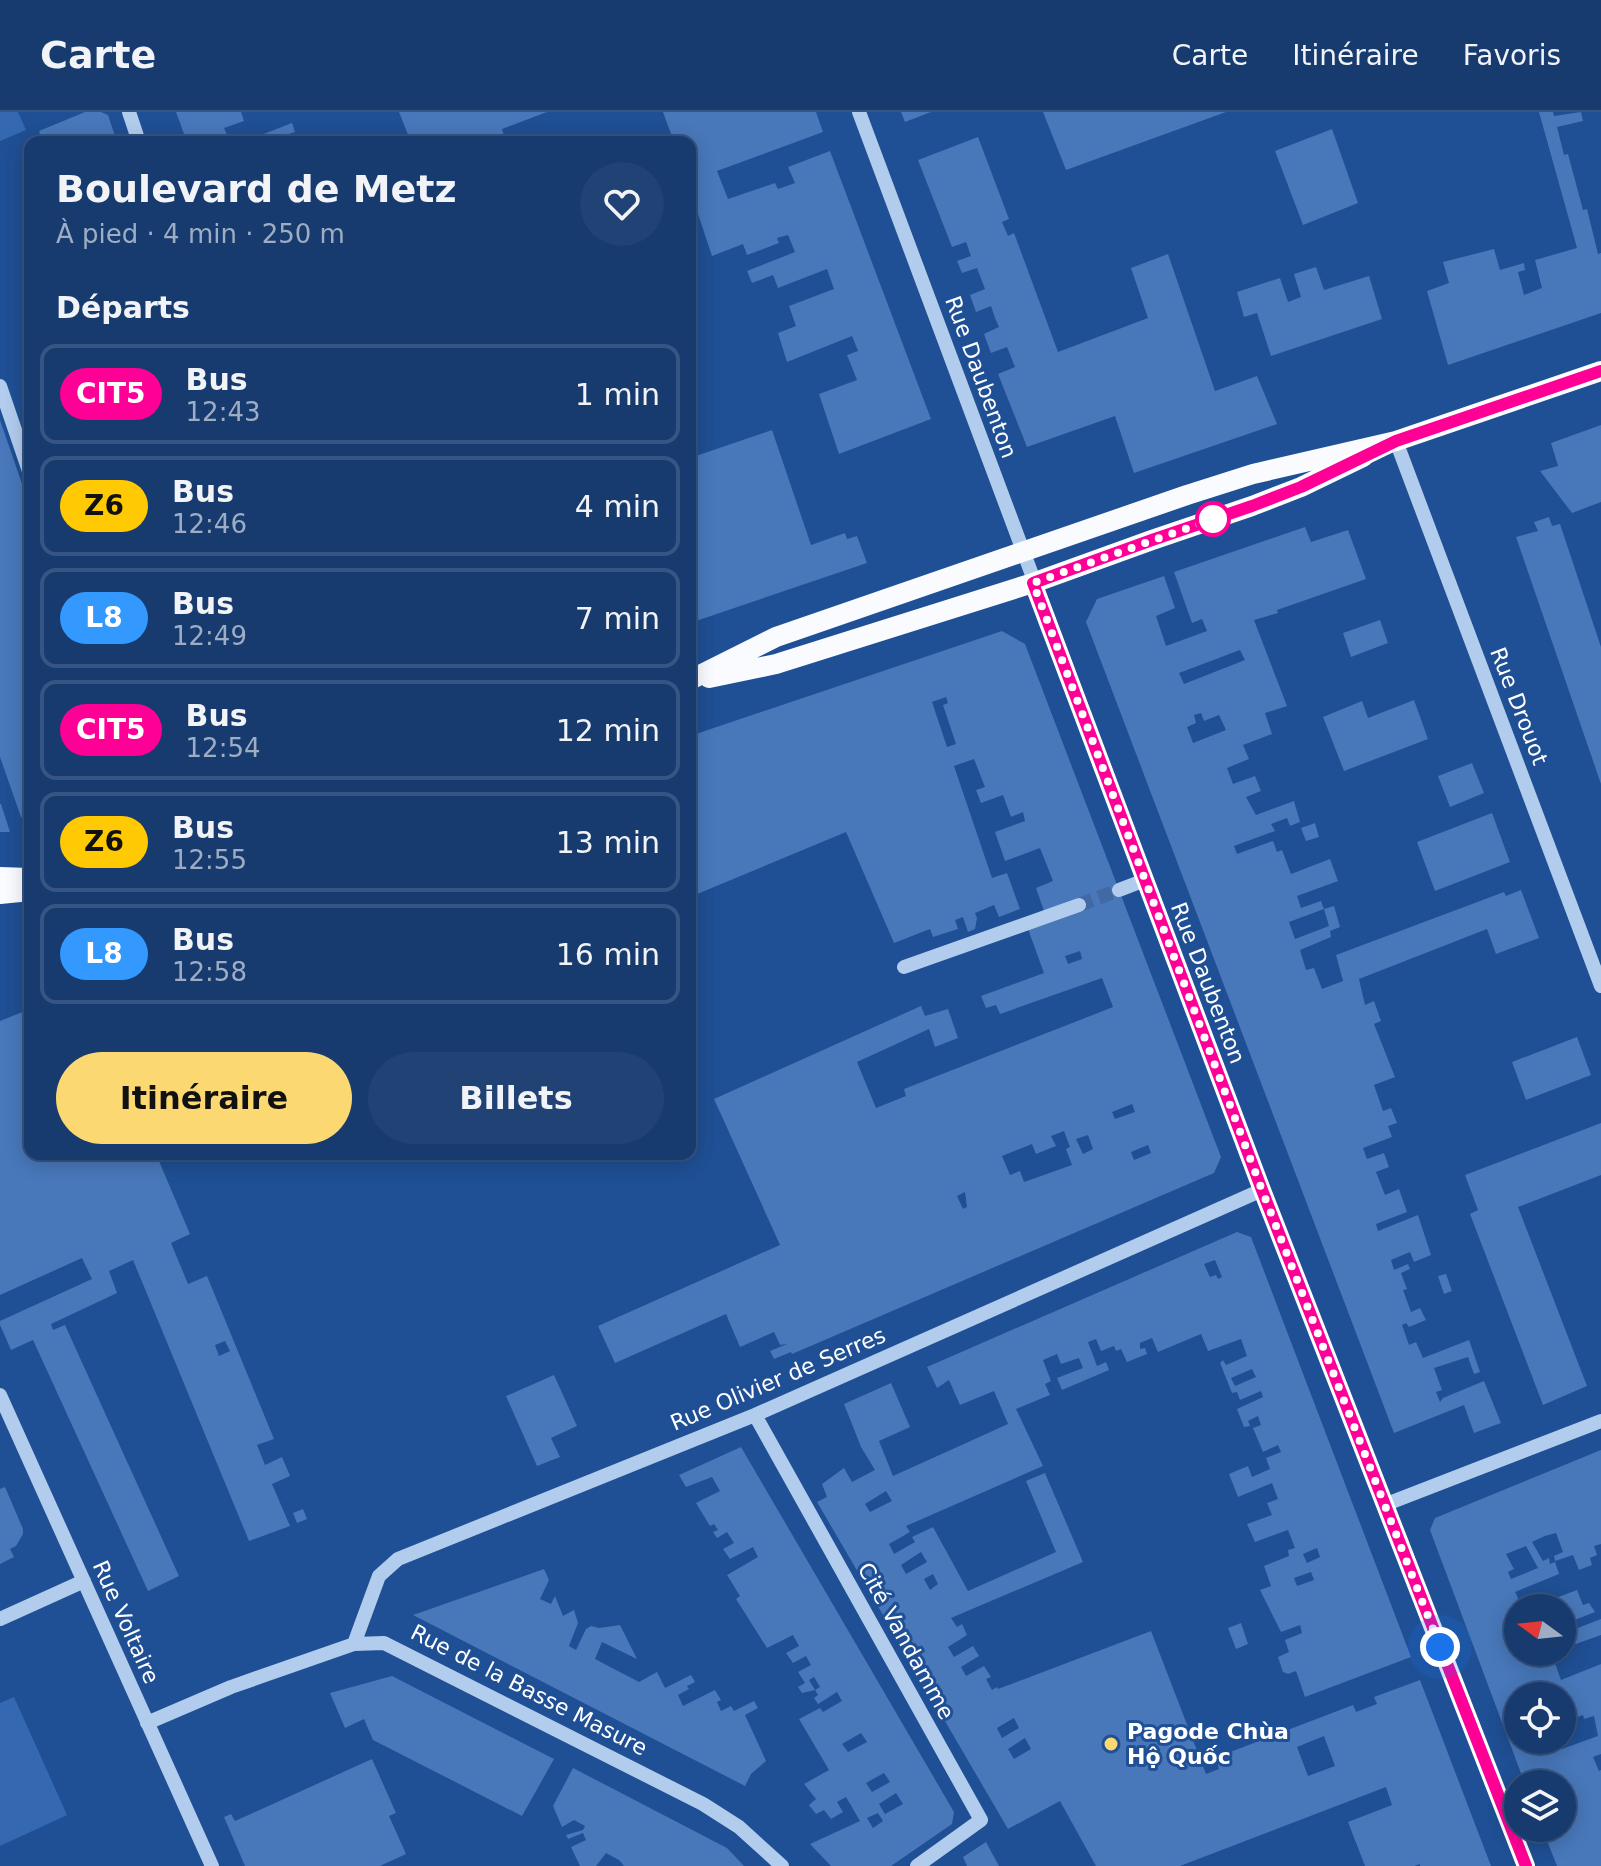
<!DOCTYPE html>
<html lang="fr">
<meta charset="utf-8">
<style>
body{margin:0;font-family:"DejaVu Sans",sans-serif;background:#204274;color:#f1f3f6;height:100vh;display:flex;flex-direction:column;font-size:30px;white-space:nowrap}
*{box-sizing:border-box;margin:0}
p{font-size:26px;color:#9eadc3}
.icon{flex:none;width:44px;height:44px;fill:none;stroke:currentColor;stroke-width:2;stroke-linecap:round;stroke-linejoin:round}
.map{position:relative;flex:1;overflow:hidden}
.side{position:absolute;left:24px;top:24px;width:672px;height:1024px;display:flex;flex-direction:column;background:#173b6f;border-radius:16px;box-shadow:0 4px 20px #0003,0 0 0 2px #365582}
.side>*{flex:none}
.badge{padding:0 16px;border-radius:26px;font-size:28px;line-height:52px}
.needle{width:52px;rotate:285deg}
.controls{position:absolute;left:1504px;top:1482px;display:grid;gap:16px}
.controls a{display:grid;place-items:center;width:72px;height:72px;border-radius:50%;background:#173b6f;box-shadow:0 4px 20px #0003,0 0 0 2px #365582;font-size:40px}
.you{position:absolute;width:40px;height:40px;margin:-20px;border:6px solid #fff;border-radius:50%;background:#1a73e8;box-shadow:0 0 0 12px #1a73e833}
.map>.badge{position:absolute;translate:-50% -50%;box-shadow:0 0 0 4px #fff}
h2{padding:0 32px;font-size:30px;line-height:72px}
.round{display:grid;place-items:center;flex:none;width:84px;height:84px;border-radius:42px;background:#204274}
.headline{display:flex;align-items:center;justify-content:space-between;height:136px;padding:0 32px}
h1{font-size:38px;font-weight:600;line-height:60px}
.cta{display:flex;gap:16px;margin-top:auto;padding:16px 32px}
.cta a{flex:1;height:92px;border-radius:48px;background:#fcd873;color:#111;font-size:32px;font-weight:600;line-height:92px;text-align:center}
.cta a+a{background:#204274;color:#f1f3f6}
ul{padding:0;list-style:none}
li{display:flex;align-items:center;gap:24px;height:100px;margin:0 16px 12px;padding:0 16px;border:4px solid #365582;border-radius:16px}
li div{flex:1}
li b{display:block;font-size:30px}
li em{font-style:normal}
li .badge{min-width:88px;font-weight:700;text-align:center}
header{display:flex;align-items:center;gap:48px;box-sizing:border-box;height:112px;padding:0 40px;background:#173b6f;border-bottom:2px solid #365582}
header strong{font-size:38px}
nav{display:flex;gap:44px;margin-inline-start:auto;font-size:28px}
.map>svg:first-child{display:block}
.green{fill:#3469b1}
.building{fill:#4878ba;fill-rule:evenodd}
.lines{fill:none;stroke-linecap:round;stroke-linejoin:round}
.minor-tunnel{stroke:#4169a4;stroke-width:14;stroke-dasharray:14 7;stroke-linecap:butt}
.minor{stroke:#b2ccee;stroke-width:14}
.major{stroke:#f9fbff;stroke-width:20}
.line-casing{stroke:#fff;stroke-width:18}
.line{stroke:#ff0096;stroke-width:12}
.walk{stroke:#fff;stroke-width:8;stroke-dasharray:0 14.4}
.stop-dot{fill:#fff;stroke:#ff0096;stroke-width:4}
.poi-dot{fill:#fcd873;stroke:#1f4f94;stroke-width:3}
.labels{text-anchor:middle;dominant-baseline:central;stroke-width:6;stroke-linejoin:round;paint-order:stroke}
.street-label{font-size:22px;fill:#fff;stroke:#1f4f94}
.poi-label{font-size:22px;font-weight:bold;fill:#fff;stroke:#1f4f94;text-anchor:start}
</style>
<header>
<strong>Carte</strong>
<nav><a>Carte</a><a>Itinéraire</a><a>Favoris</a></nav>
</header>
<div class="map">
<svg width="1601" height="1754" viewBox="0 0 1601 1754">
<rect width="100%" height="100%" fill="#1f4f94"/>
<path class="green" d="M 0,0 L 18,0 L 26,18 L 0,29 Z
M 14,1585 L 67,1703 L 0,1734 L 0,1591 Z"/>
<path class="building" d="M 85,0 L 101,0 L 108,3 L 117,30 L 43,30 L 39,19 Z
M 176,0 L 241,0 L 244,9 L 224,16 L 230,30 L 187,30 Z
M 399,0 L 547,0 L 502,17 L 506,30 L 411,30 Z
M 663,0 L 816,0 L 823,20 L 717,59 L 728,87 L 775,71 L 778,77 L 795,71 L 788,55 L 830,39 L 931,307 L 839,342 L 819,282 L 857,268 L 847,243 L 858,239 L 852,224 L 787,250 L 778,221 L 796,214 L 789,194 L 834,177 L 827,157 L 778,176 L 773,163 L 752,171 L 747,159 L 795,140 L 788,123 L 777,126 L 779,131 L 747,143 L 743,132 L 712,144 L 690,78 L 690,30 L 674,30 Z
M 901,0 L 931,0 L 905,10 Z
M 1043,0 L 1226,0 L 1066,58 Z
M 1539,0 L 1553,0 L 1554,4 L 1581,0 L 1583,9 L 1557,15 L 1564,43 L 1568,42 L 1583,98 L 1587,97 L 1598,142 L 1601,141 L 1601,201 L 1448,253 L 1427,179 L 1449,171 L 1443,150 L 1494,137 L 1500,158 L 1524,151 L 1525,158 L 1518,160 L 1524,183 L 1542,176 L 1535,148 L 1577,136 Z
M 292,11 L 295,20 L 264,30 L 261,23 Z
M 1332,17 L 1358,91 L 1303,113 L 1275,39 Z
M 978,25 L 1009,107 L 1002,110 L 1008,124 L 1014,121 L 1058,240 L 1148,206 L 1131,156 L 1168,142 L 1215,279 L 1257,264 L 1277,312 L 1134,361 L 1115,304 L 1027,335 L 998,262 L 1015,255 L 1007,235 L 991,241 L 984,222 L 999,215 L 995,206 L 991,194 L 976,200 L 970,183 L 985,177 L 977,156 L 962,161 L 957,149 L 971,144 L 966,130 L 952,135 L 918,48 Z
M 1316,155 L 1324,178 L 1369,164 L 1382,207 L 1271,244 L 1257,201 L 1244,205 L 1237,180 L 1280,166 L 1288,190 L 1301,185 L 1294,162 Z
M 0,308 L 30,395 L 30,712 L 21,705 L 0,645 Z
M 1601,313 L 1601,390 L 1572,401 L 1540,359 L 1558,354 L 1551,331 Z
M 772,318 L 811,433 L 845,421 L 847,427 L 857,424 L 867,451 L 690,511 L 690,346 Z
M 1549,405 L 1552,414 L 1560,412 L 1601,535 L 1601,672 L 1516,425 L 1538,419 L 1534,410 Z
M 1305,415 L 1311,430 L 1348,418 L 1366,467 L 1277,498 L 1278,501 L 1254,508 L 1287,594 L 1265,601 L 1272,622 L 1243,633 L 1249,647 L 1227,656 L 1233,672 L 1255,664 L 1261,679 L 1246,685 L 1256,703 L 1294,689 L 1300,710 L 1290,714 L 1287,706 L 1271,712 L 1275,719 L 1234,734 L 1237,742 L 1273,729 L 1277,740 L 1282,738 L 1291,762 L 1330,747 L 1338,769 L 1297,784 L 1301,796 L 1321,789 L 1324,797 L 1289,810 L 1295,827 L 1329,814 L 1324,797 L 1334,794 L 1340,815 L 1330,819 L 1331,825 L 1300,838 L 1306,858 L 1314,856 L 1322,877 L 1343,869 L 1336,843 L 1504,780 L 1506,784 L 1521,778 L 1539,826 L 1496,842 L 1487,817 L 1359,867 L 1365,893 L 1374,889 L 1381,909 L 1374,912 L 1395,965 L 1374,973 L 1383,999 L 1391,996 L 1397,1011 L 1388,1014 L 1392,1025 L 1363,1036 L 1367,1047 L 1384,1041 L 1389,1055 L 1376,1060 L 1385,1083 L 1399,1077 L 1407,1100 L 1376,1112 L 1378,1119 L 1418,1103 L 1431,1143 L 1414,1150 L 1410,1140 L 1391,1148 L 1394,1158 L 1408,1152 L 1410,1157 L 1401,1161 L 1407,1177 L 1403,1178 L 1411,1200 L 1420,1196 L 1426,1208 L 1409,1215 L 1406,1211 L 1402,1213 L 1409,1233 L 1416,1230 L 1423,1246 L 1469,1228 L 1480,1260 L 1474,1262 L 1468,1245 L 1434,1256 L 1442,1278 L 1436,1280 L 1440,1290 L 1443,1286 L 1484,1269 L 1501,1311 L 1474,1321 L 1464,1293 L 1394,1321 L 1086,510 L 1097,487 L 1164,464 L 1175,496 L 1156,504 L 1166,534 L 1207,519 L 1202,507 L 1192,511 L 1174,460 ZM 1240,538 L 1245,548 L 1184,572 L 1179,561 ZM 1201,601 L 1204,609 L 1219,603 L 1226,618 L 1193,631 L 1187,615 L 1196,611 L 1194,603 Z
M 1380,508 L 1388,531 L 1351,545 L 1343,521 Z
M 1002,519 L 1025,532 L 1221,1045 L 1214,1061 L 792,1242 L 791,1240 L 774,1247 L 770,1239 L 787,1232 L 780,1233 L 774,1220 L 740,1235 L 726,1202 L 615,1251 L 598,1214 L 780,1133 L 714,987 L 921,894 L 925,904 L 948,897 L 958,926 L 935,935 L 929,917 L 857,950 L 876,996 L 906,984 L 904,977 L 1113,895 L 1102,866 L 1000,902 L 996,893 L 986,896 L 981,884 L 1044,861 L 1028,817 L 1044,799 L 1036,776 L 1053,769 L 1040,736 L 1005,749 L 995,720 L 1025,709 L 1023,700 L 1011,705 L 1003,683 L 981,691 L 976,678 L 985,675 L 974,647 L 954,654 L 992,766 L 1007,761 L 1020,797 L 999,805 L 994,793 L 975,801 L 977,806 L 975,817 L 968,820 L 963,805 L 955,808 L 958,817 L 933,825 L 930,817 L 894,831 L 846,720 L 690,785 L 690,624 ZM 946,585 L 948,591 L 943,593 L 956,632 L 947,635 L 932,590 ZM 1080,839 L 1082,847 L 1068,852 L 1065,844 ZM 1132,992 L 1135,1000 L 1115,1007 L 1112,1000 ZM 1064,1019 L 1070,1035 L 1066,1037 L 1072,1053 L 1024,1070 L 1020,1059 L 1010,1063 L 1002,1044 L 1032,1032 L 1036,1042 L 1056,1034 L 1051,1024 ZM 1088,1023 L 1093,1037 L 1083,1042 L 1076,1027 ZM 1148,1033 L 1151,1041 L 1134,1048 L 1131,1040 ZM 965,1080 L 967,1095 L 963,1097 L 957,1084 Z
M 1414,588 L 1428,627 L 1344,659 L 1323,605 L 1362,589 L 1368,606 Z
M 1472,651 L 1484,681 L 1450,695 L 1438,664 Z
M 0,692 L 1,692 L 10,720 L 0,720 Z
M 1492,701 L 1510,750 L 1435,779 L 1417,730 Z
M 1315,711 L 1319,725 L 1306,729 L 1301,716 Z
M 30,897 L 30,1042 L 156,1042 L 190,1122 L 171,1131 L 188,1172 L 207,1164 L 274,1327 L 257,1333 L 265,1353 L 282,1345 L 290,1364 L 272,1372 L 290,1414 L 249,1429 L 133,1148 L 109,1159 L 117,1181 L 51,1212 L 53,1218 L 65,1213 L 179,1464 L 148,1479 L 33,1228 L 11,1238 L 0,1213 L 0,1209 L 92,1167 L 82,1146 L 0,1183 L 0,909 ZM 225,1229 L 230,1239 L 219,1244 L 215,1233 Z
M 1577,925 L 1591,963 L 1526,988 L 1512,950 Z
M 1601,1011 L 1601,1063 L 1518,1095 L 1587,1274 L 1543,1293 L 1470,1102 L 1478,1098 L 1465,1063 Z
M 1237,1120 L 1251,1125 L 1411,1545 L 1305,1585 L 1296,1559 L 1288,1562 L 1283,1560 L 1278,1545 L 1289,1540 L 1285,1528 L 1302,1521 L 1300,1513 L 1281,1520 L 1260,1478 L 1271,1474 L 1264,1454 L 1289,1444 L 1288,1438 L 1295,1436 L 1288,1418 L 1255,1430 L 1247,1412 L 1272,1403 L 1267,1391 L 1278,1387 L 1272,1371 L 1238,1385 L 1229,1362 L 1248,1354 L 1252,1365 L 1270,1357 L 1266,1346 L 1281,1340 L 1278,1333 L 1263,1340 L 1253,1316 L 1261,1313 L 1258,1304 L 1248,1309 L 1250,1314 L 1244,1315 L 1237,1297 L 1263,1285 L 1261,1279 L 1240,1288 L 1237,1280 L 1232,1281 L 1220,1251 L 1223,1248 L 1226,1253 L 1247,1244 L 1241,1227 L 1208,1239 L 1201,1222 L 1158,1240 L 1152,1226 L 1140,1231 L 1140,1237 L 1145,1236 L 1147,1242 L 1127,1250 L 1121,1237 L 1116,1239 L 1114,1234 L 1101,1239 L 1096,1227 L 1088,1230 L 1097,1254 L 1106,1250 L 1109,1258 L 1062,1278 L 1057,1266 L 1083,1256 L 1079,1246 L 1061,1252 L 1057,1242 L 1043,1248 L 1051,1269 L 1045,1272 L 1050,1283 L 1016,1297 L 1043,1354 L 906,1414 L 910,1420 L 889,1432 L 894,1442 L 915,1430 L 912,1425 L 933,1415 L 968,1479 L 1056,1440 L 1026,1369 L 1045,1361 L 1083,1450 L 951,1506 L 957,1515 L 962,1512 L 967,1523 L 948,1535 L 954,1545 L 973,1534 L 979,1544 L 961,1555 L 966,1564 L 984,1554 L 991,1565 L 986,1567 L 992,1578 L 997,1575 L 998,1577 L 1151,1519 L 1206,1662 L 1219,1657 L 1217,1649 L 1220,1644 L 1353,1593 L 1356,1600 L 1377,1592 L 1374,1585 L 1420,1568 L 1491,1754 L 1420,1754 L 1420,1752 L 1414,1754 L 1365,1754 L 1348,1710 L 1392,1693 L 1386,1675 L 1180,1754 L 1096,1754 L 1060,1689 L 1008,1717 L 817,1390 L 827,1385 L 822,1372 L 844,1356 L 852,1370 L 875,1358 L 861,1335 L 844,1292 L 891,1271 L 910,1315 L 879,1329 L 893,1364 L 1008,1312 L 994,1279 L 960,1293 L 949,1268 L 937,1276 L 927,1255 ZM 1215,1148 L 1222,1165 L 1218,1167 L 1216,1163 L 1210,1165 L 1204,1152 ZM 1252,1257 L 1256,1265 L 1235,1274 L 1231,1266 ZM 886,1379 L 892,1389 L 870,1400 L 865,1392 ZM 1317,1436 L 1320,1445 L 1307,1451 L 1303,1442 ZM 921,1440 L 927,1450 L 906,1462 L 901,1453 ZM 1311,1460 L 1314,1468 L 1297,1474 L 1294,1466 ZM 933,1462 L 938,1472 L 930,1478 L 924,1467 ZM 1014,1606 L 1019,1616 L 1002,1626 L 997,1616 ZM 1324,1624 L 1335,1654 L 1308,1664 L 1297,1635 ZM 1025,1626 L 1031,1637 L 1014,1647 L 1008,1637 Z
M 1446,1162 L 1452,1179 L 1444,1182 L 1438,1164 Z
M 554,1263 L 577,1314 L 551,1326 L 560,1345 L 537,1354 L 506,1284 Z
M 741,1335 L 954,1700 L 952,1712 L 891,1754 L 831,1754 L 810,1732 L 860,1709 L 846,1685 L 837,1690 L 843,1700 L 831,1707 L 824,1698 L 816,1702 L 809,1693 L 816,1687 L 804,1672 L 829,1658 L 799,1607 L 820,1596 L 823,1600 L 842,1589 L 837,1580 L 818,1592 L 814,1586 L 818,1583 L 815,1578 L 820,1575 L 814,1565 L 809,1568 L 815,1578 L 802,1581 L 798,1575 L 805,1571 L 798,1560 L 811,1553 L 806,1544 L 793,1551 L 786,1541 L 799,1534 L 793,1523 L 767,1536 L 736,1487 L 740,1484 L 727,1463 L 758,1445 L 753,1435 L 730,1447 L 723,1437 L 734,1431 L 727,1420 L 717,1426 L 713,1420 L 718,1418 L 714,1412 L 710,1414 L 696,1391 L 720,1379 L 712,1365 L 686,1375 L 679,1363 ZM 861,1621 L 867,1630 L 848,1640 L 842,1632 ZM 884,1661 L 890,1670 L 872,1680 L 866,1671 ZM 896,1681 L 903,1692 L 885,1702 L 879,1692 ZM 878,1701 L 883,1709 L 873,1716 L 867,1706 Z
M 1601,1338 L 1601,1432 L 1594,1434 L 1597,1443 L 1590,1446 L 1592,1453 L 1579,1458 L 1573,1443 L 1555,1449 L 1554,1444 L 1563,1440 L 1556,1421 L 1545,1424 L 1532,1430 L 1543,1449 L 1549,1446 L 1550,1452 L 1555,1450 L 1559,1462 L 1515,1480 L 1519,1488 L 1528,1484 L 1532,1495 L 1577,1478 L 1583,1493 L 1589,1491 L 1595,1500 L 1562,1513 L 1565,1521 L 1601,1507 L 1601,1523 L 1562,1537 L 1562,1496 L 1518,1496 L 1518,1540 L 1551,1540 L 1561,1568 L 1601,1552 L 1601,1642 L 1593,1645 L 1599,1659 L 1601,1658 L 1601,1754 L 1557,1754 L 1542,1716 L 1562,1716 L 1562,1672 L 1525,1672 L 1430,1418 L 1435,1406 ZM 1526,1434 L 1538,1456 L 1511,1467 L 1508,1460 L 1514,1457 L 1506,1442 ZM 1565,1579 L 1568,1588 L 1562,1591 L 1562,1611 L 1583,1603 L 1584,1607 L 1594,1604 L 1598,1624 L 1562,1637 L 1559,1628 L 1518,1628 L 1518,1584 L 1550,1584 Z
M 5,1375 L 23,1417 L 23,1422 L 16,1434 L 10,1437 L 14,1445 L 0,1452 L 0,1377 Z
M 303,1397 L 307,1407 L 297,1411 L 293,1401 Z
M 544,1457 L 549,1468 L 540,1487 L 551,1492 L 555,1484 L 563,1504 L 574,1498 L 578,1511 L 569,1534 L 576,1538 L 586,1517 L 591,1514 L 599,1516 L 620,1513 L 637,1547 L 602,1530 L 595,1547 L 639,1570 L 657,1560 L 665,1576 L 691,1563 L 695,1570 L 687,1574 L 689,1577 L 678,1583 L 683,1594 L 715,1578 L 721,1588 L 717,1590 L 721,1599 L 731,1594 L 734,1599 L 754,1589 L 758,1596 L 745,1603 L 766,1649 L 751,1662 L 745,1674 L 413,1503 Z
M 1241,1511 L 1248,1532 L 1236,1537 L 1228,1516 Z
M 392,1564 L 554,1647 L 522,1704 L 373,1628 L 364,1607 L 345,1616 L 330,1581 Z
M 372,1647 L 396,1701 L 389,1704 L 406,1742 L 380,1754 L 245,1754 L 224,1705 L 231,1702 L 235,1709 Z
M 573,1656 L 727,1736 L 744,1754 L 624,1754 L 619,1748 L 606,1741 L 596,1754 L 580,1754 L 571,1735 L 586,1728 L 583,1721 L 568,1727 L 566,1723 L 583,1718 L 585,1714 L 574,1708 L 562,1715 L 553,1694 Z
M 986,1730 L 999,1754 L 967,1754 L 963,1745 Z"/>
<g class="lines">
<path class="minor-tunnel" d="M 1079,793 L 1119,778"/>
<path class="minor" d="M 129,0 L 139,30
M 859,0 L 1262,1078 L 1526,1754
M 0,274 L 30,362
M 1396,329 L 1601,874
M 1119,778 L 1145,768
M 904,855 L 1079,793
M 0,1283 L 212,1754
M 755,1303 L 981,1708 L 917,1754
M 1384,1393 L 1601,1309
M 0,1507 L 84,1469
M 354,1532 L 379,1464 L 398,1447 L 755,1303 L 1262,1078
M 147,1611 L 231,1575 L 354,1532 L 384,1531 L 703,1692 L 739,1715 L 782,1754"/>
<path class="major" d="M 709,566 L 776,552 L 1033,471 L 1152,428 L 1252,394 L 1301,375 L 1363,345
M 690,568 L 776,525 L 1187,383 L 1253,362 L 1396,329 L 1601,259
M 0,765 L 30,766
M 0,782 L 30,779"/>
</g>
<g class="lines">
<defs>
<path id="line" d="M 1526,1754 L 1262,1078 L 1033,471 L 1152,428 L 1252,394 L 1301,375 L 1396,329 L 1601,259"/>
</defs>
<use href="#line" class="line-casing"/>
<use href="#line" class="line"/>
<path class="walk" d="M 1213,407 L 1033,471 L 1262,1078 L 1440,1535"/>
</g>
<circle class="stop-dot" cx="1213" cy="407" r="16"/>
<circle class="poi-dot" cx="1111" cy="1632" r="8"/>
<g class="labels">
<g class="street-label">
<text transform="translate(981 265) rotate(70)">Rue Daubenton</text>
<text transform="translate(1519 594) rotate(69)">Rue Drouot</text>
<text transform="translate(1208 871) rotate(69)">Rue Daubenton</text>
<text transform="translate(778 1267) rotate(-23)">Rue Olivier de Serres</text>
<text transform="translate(126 1510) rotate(66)">Rue Voltaire</text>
<text transform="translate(906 1529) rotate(61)">Cité Vandamme</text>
<text transform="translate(529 1578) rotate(27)">Rue de la Basse Masure</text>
</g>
<g class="poi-label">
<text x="1127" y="1619">Pagode Chùa<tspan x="1127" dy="25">Hộ Quốc</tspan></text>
</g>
</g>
</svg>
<div class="controls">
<a><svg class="needle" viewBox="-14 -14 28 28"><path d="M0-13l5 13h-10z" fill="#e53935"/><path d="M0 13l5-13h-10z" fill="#9eadc3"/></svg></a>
<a><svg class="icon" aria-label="locate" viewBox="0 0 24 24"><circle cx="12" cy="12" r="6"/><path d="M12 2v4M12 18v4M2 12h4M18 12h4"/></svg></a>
<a><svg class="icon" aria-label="layers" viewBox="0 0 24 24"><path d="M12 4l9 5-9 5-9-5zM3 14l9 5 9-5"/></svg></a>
</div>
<div class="you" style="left:1440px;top:1535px"></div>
<section class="side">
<div class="headline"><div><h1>Boulevard de Metz</h1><p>À pied · 4 min · 250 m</p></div><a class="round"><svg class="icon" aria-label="heart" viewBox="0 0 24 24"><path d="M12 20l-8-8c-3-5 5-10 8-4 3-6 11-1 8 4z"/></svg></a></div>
<h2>Départs</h2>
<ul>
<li><span class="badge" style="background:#ff0096;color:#fff">CIT5</span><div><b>Bus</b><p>12:43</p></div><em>1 min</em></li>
<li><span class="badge" style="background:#ffc904;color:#111">Z6</span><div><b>Bus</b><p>12:46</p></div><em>4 min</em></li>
<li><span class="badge" style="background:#39f;color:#fff">L8</span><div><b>Bus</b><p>12:49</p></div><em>7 min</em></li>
<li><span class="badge" style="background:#ff0096;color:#fff">CIT5</span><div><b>Bus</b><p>12:54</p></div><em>12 min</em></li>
<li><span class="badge" style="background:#ffc904;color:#111">Z6</span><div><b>Bus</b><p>12:55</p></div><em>13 min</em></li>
<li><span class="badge" style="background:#39f;color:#fff">L8</span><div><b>Bus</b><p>12:58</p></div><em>16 min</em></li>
</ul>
<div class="cta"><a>Itinéraire</a><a>Billets</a></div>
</section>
</div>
